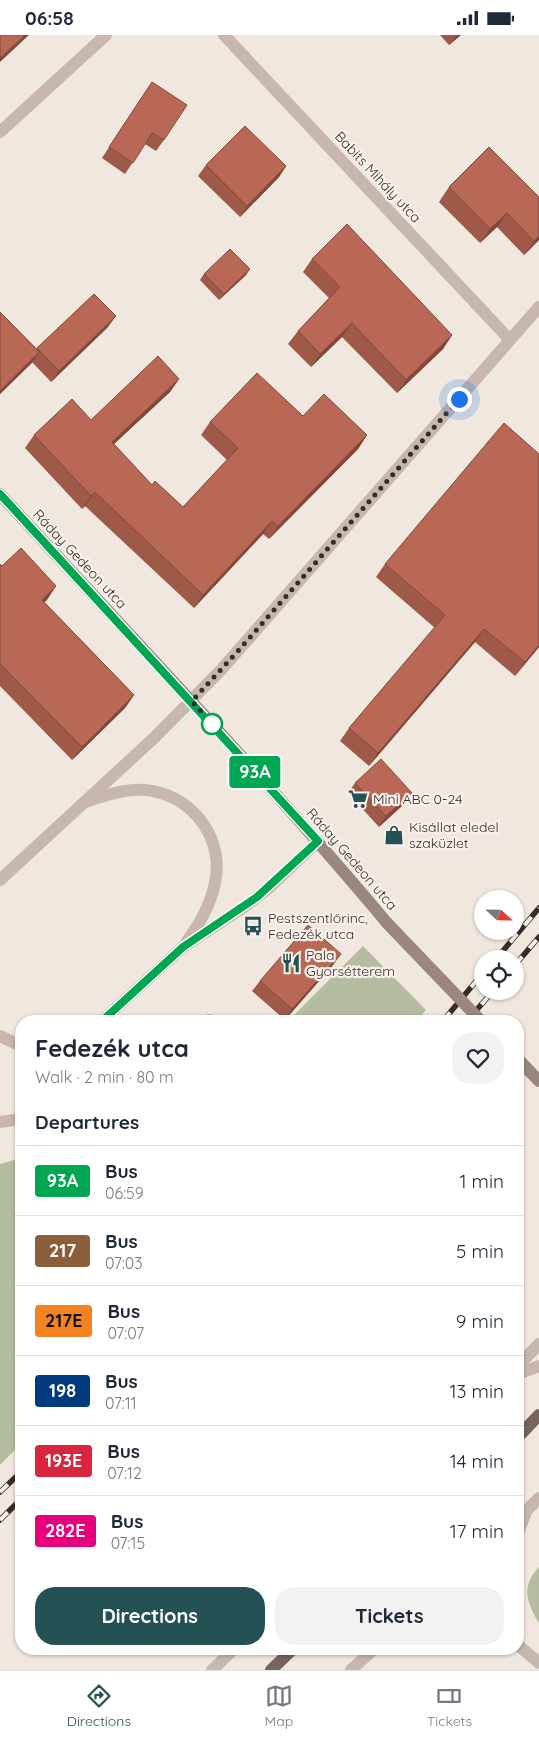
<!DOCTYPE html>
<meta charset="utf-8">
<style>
body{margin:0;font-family:Quicksand,sans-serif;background:#f2f2f3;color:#1f2937;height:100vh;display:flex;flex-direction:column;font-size:19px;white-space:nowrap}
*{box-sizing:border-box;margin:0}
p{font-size:16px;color:#747a83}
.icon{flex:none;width:28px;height:28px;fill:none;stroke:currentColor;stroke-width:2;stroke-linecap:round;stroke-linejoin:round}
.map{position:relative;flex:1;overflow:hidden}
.drawer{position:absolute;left:15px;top:980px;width:509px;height:640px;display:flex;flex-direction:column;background:#fff;border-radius:20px;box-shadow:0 1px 4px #0004}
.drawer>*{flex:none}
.badge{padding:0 10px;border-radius:4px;font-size:18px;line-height:32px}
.needle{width:32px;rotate:112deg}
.buttons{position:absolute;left:474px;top:855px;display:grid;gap:10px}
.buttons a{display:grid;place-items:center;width:50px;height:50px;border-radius:50%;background:#fff;box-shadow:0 1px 4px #0004;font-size:25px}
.you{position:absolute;width:25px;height:25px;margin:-12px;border:4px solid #fff;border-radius:50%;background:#1a73e8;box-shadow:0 0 0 8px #1a73e833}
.map>.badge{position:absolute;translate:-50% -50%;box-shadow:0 0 0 2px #fff}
h2{padding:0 20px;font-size:19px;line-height:45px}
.round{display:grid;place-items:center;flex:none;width:52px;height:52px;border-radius:20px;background:#f2f2f3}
.summary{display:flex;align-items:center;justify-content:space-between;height:85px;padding:0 20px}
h1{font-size:24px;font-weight:800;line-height:38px}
.primary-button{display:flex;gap:10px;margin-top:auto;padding:10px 20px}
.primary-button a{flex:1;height:58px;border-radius:20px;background:#245153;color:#fff;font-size:20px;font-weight:800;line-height:58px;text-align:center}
.primary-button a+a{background:#f2f2f3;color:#1f2937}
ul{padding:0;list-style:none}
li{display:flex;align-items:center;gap:15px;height:70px;padding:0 20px;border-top:1px solid #e0e1e3}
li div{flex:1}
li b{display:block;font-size:19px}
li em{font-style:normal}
li .badge{min-width:55px;font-weight:700;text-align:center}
.status{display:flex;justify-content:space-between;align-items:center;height:35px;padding:0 25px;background:#fff;direction:ltr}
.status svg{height:14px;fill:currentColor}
.menu{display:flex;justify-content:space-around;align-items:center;height:70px;border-top:1px solid #e0e1e3;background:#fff;font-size:14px;color:#747a83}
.menu a{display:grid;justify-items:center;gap:2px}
.menu .on{color:#245153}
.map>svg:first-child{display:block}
.green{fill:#b5bda0}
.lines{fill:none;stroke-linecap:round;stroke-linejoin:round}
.service{stroke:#c7b7ac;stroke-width:12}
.minor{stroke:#c7b7ac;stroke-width:12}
.tertiary{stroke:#c7b7ac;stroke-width:12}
.secondary{stroke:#9a877d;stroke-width:12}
.primary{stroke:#76645d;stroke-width:12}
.rail-casing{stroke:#362d2a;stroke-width:5.5}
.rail{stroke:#f8f1eb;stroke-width:4;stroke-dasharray:11;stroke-linecap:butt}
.secondary-bridge{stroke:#9a877d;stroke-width:12}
.wall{fill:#9e5948}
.shaded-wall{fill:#81493b}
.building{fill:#b86854;stroke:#81493b}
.line-casing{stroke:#fff;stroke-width:11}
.line{stroke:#00a651;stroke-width:8}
.walk{stroke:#362d2a;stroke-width:5;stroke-dasharray:0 9}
.stop-dot{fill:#fff;stroke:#00a651;stroke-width:2.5}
.labels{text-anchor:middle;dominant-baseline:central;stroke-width:4.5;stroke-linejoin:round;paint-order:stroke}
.street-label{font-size:14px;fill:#362d2a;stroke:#f8f1eb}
.poi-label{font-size:14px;fill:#362d2a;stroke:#f8f1eb;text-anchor:start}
</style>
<div class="status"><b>06:58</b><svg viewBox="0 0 49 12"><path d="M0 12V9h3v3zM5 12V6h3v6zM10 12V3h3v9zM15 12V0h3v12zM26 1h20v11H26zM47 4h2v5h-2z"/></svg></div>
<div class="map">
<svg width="539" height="1635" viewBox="0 0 539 1635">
<rect width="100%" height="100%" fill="#f0e7df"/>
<path class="green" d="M 363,911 L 426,975 L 417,986 L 288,986 Z
M 21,1123 L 21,1409 L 0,1430 L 0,1129 Z
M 539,1532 L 539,1588 C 526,1567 521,1551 539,1532 Z"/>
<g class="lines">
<path class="service" d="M 85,767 C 101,762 116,756 133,755 C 184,751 226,798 215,848 C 210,871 200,888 187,906
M 102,986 L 183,912 L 244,872 L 270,852 L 318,806
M 0,1001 L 21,1011"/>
<path class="minor" d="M 224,0 L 510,305
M 0,97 L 106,0
M 0,845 L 155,702 L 221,635 L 539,272
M 208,986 L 209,985
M 0,1087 L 21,1084"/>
<path class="tertiary" d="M 518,1331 L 539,1309
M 518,1339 L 539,1331
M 518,1484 L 539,1463
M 518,1498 L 526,1477
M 518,1610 L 539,1628
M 212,1635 L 234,1614
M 351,1635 L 374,1614"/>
<path class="secondary" d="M 0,459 C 130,601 263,740 387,888
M 518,1024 L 539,1046"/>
<path class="primary" d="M 518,1402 L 539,1380
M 271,1635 L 293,1614"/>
<defs>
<path id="rail" d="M 496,924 L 539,873
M 515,930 L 539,902
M 443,986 L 482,939
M 467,986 L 493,956
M 0,1457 L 21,1437
M 0,1485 L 21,1464"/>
</defs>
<use href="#rail" class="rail-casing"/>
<use href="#rail" class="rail"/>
<path class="secondary-bridge" d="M 387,888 L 481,986"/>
</g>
<path class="wall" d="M 440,0 L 461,0 L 449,10 Z
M 152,47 L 164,105 L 156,116 L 145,109 L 125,139 L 102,123 Z
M 206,130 L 286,131 L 279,142 L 240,182 L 198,141 Z
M 449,152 L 539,162 L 539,205 L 524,220 L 497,192 L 480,208 L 439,167 Z
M 312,224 L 452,300 L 443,314 L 397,358 L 342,302 L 311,332 L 288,309 L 298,296 L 329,263 L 303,237 Z
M 204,239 L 246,240 L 219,265 L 200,245 Z
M 94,259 L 108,292 L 51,347 L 32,327 L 0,359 L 0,277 L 37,314 Z
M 179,344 L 170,357 L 114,409 L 152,450 L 183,472 L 227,425 L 201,400 L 210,387 L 303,381 L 367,400 L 358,414 L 269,504 L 263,499 L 194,573 L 85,471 L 82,474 L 25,413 L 34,400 L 91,385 Z
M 539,419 L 539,612 L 515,641 L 475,607 L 369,731 L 340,706 L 349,693 L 435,593 L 376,542 L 385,529 Z
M 0,529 L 47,565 L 44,567 L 134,660 L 125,673 L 72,725 L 0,651 Z
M 355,748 L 412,758 L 404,769 L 379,792 L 348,758 Z
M 333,930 L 285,985 L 252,956 L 260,946 Z"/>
<path class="shaded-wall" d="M 25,0 L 29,0 L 0,27 L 0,23 Z
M 457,0 L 461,0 L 449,10 Z
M 286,131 L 279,142 L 240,182 L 247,171 Z
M 507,178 L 497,192 L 480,208 L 490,194 Z
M 539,201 L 539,205 L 524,220 L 534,206 Z
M 250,234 L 246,240 L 219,265 L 224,259 Z
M 116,281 L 108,292 L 51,347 L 59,336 Z
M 352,288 L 342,302 L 311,332 L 320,319 Z
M 452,300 L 443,314 L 397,358 L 406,345 Z
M 39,317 L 32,328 L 0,359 L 0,356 Z
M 179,344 L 170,357 L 102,420 L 112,407 Z
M 367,400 L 358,414 L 269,504 L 278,491 Z
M 95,457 L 85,471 L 82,474 L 91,461 Z
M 272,486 L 263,499 L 194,573 L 203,560 Z
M 56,551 L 47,565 L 32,578 L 42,565 Z
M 484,594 L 475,607 L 369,731 L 378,718 Z
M 539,610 L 539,612 L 515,641 L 525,627 Z
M 134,660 L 125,673 L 72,725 L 82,712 Z
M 412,758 L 404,769 L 379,792 L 386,781 Z
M 341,919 L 333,930 L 285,985 L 292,974 Z"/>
<path class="building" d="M 0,0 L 25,0 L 0,23 Z
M 152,47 L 187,70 L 164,105 L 152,98 L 133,128 L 109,112 Z
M 245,91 L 286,131 L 247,171 L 206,130 Z
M 489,112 L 539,162 L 539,201 L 534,206 L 507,178 L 490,194 L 449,152 Z
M 347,189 L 452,300 L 406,345 L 352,288 L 320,319 L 298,296 L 340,252 L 312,224 Z
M 230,214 L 250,234 L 224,259 L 204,239 Z
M 94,259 L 116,281 L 59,336 L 37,313 Z
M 0,277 L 39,317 L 0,356 Z
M 158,321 L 179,344 L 112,407 L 152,450 L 155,446 L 183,472 L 238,413 L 210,387 L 257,338 L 303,381 L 324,359 L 367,400 L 278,491 L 272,486 L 203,560 L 95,457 L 91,461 L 34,400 L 72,364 L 91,385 Z
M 504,388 L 539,419 L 539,610 L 525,627 L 484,594 L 378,718 L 349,693 L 445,580 L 385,529 Z
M 21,513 L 56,551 L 42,565 L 134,660 L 82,712 L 0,629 L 0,529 L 2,531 Z
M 381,724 L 412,758 L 386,781 L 355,748 Z
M 308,890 L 341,919 L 292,974 L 260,946 Z"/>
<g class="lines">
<defs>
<path id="line" d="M 0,459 L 318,806 L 257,862 L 183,912 L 102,986"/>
</defs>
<use href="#line" class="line-casing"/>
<use href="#line" class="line"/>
<path class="walk" d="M 212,689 L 192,666 L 239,615 L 459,364"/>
</g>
<defs>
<symbol id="supermarket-bare" viewBox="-9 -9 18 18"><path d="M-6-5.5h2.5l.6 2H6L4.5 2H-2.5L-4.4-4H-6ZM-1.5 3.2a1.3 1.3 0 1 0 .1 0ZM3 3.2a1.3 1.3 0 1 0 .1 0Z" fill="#245153" stroke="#f8f1eb" stroke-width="2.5" paint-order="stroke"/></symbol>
<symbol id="shop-bare" viewBox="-9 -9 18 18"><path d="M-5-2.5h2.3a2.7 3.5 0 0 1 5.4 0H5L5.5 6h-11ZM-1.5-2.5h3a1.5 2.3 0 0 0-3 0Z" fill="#245153" stroke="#f8f1eb" stroke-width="2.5" paint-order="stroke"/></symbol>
<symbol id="bus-bare" viewBox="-9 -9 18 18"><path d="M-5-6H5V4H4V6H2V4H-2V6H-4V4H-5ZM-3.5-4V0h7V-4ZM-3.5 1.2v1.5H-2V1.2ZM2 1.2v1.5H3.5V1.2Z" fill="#245153" stroke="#f8f1eb" stroke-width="2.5" paint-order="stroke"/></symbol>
<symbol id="restaurant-bare" viewBox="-9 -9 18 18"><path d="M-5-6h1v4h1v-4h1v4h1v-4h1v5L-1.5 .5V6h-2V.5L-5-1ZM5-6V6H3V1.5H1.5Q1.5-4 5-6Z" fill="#245153" stroke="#f8f1eb" stroke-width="2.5" paint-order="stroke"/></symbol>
</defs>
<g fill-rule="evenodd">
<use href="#supermarket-bare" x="344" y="750" width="28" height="28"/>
<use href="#shop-bare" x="380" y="786" width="28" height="28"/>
<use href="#bus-bare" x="239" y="877" width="28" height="28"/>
<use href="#restaurant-bare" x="277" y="914" width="28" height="28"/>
</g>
<circle class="stop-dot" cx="212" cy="689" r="10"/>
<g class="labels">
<g class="street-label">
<text transform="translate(378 142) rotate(47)">Babits Mihály utca</text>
<text transform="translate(80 524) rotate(47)">Ráday Gedeon utca</text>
<text transform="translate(352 824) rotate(49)">Ráday Gedeon utca</text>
</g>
<g class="poi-label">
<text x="373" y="764">Mini ABC 0-24</text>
<text x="409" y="792">Kisállat eledel<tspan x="409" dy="16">szaküzlet</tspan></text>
<text x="268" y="883">Pestszentlőrinc,<tspan x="268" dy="16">Fedezék utca</tspan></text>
<text x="306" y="920">Pala<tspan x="306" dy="16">Gyorsétterem</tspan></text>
</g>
</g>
</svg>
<div class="buttons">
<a><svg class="needle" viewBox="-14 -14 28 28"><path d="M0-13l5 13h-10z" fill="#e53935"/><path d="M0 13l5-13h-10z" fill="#747a83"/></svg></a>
<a><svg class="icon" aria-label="locate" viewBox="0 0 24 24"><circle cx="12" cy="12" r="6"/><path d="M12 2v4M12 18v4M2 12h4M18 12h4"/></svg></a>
</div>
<div class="you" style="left:459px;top:364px"></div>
<b class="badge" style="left:255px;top:737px;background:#00a651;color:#fff">93A</b>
<section class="drawer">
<div class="summary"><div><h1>Fedezék utca</h1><p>Walk · 2 min · 80 m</p></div><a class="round"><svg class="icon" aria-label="heart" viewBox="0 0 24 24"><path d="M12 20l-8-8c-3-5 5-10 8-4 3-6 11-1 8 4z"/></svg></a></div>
<h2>Departures</h2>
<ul>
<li><span class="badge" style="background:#00a651;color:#fff">93A</span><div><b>Bus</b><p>06:59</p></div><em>1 min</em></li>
<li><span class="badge" style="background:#8b5e3c;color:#fff">217</span><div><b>Bus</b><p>07:03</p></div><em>5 min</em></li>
<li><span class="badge" style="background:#f58220;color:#111">217E</span><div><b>Bus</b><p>07:07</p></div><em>9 min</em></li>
<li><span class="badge" style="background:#003b80;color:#fff">198</span><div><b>Bus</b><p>07:11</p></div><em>13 min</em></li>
<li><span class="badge" style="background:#d7263d;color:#fff">193E</span><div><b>Bus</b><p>07:12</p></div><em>14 min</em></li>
<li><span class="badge" style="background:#e6007e;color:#fff">282E</span><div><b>Bus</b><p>07:15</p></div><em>17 min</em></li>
</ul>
<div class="primary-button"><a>Directions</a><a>Tickets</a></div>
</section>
</div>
<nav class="menu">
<a class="on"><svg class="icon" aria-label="directions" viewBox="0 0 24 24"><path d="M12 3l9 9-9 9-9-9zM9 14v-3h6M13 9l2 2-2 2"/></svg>Directions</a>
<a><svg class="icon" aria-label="map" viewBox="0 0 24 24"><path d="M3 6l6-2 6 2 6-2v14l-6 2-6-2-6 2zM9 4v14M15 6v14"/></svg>Map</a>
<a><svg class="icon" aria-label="tickets" viewBox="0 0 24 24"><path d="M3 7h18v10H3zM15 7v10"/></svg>Tickets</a>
</nav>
